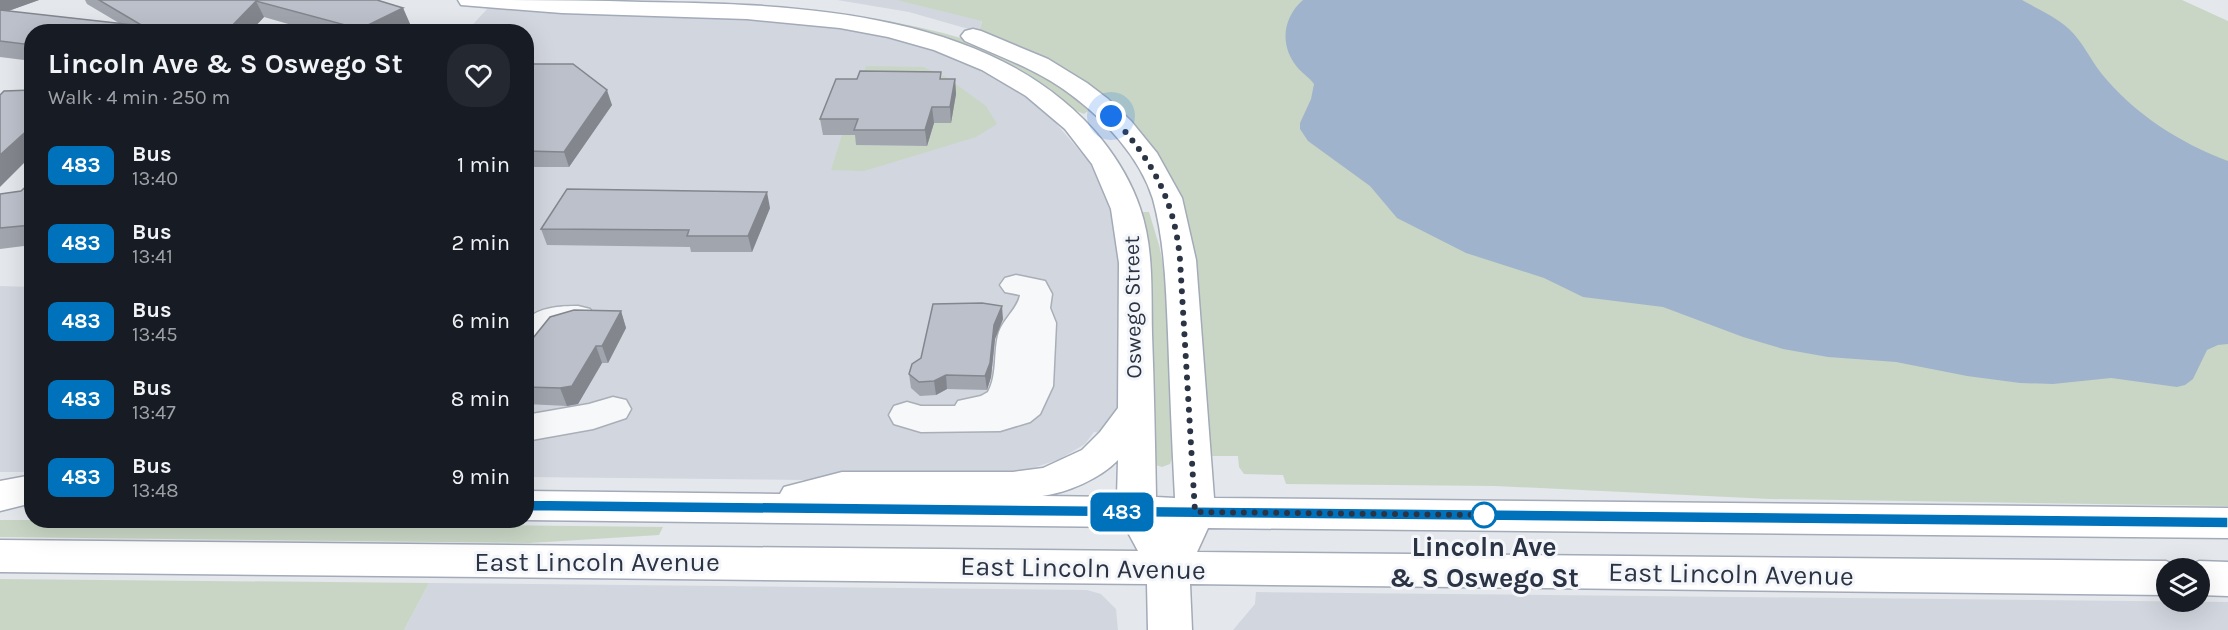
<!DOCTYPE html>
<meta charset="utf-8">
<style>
body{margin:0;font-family:Karla,sans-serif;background:#242831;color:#f1f3f6;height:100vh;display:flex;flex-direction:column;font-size:22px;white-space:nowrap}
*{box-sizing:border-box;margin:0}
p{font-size:20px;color:#9ea1a6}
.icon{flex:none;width:33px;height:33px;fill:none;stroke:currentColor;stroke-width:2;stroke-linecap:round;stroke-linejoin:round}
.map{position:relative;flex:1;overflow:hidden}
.drawer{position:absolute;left:24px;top:24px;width:510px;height:504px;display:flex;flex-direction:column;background:#171b24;border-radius:24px;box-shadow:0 6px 24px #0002}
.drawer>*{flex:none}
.badge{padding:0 12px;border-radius:9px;font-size:21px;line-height:39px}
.buttons{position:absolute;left:2156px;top:558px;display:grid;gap:12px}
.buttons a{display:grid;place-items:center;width:54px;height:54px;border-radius:50%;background:#171b24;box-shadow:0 6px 24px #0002;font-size:30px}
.you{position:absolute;width:30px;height:30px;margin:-15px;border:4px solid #fff;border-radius:50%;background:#1a73e8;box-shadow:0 0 0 9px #1a73e833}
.map>.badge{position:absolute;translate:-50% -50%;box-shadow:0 0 0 3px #fff}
.round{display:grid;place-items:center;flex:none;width:63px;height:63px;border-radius:24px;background:#242831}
.head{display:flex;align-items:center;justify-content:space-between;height:102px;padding:0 24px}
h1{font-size:28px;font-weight:700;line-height:45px}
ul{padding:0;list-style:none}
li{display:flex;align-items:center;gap:18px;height:78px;padding:0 24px}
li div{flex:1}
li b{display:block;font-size:22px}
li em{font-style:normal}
li .badge{min-width:66px;font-weight:700;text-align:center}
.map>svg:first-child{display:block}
.built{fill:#d2d6de}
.green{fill:#c9d6c5}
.water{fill:#9fb4cc}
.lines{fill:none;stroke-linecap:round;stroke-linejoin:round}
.minor-casing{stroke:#a9aeb7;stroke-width:3}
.major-casing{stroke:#a3abb8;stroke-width:3}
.minor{fill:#f7f8fa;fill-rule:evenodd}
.major{fill:#fff;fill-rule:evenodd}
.wall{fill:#a1a5ae}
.shaded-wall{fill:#83868d}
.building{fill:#bbc0ca;stroke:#83868d;stroke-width:1.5}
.line{fill:#0072bc;stroke:#fff;stroke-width:1.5}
.walk{stroke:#2b3445;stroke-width:6;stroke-dasharray:0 10.8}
.stop-dot{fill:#fff;stroke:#0072bc;stroke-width:3}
.labels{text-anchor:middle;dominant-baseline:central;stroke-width:6;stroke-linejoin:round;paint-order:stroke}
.street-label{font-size:22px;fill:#2b3445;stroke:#f4f6f9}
.near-stop-label{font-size:27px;font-weight:bold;fill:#2b3445;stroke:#f4f6f9}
.near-street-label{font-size:27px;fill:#2b3445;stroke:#f4f6f9}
</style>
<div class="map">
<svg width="2228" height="630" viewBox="0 0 2228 630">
<rect width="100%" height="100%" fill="#e4e7ec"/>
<path class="built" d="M 837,0 L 987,0 L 979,32 L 909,12 Z
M 490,8 L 730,16 L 858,28 L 924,45 L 970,63 L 1015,87 L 1053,117 L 1053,120 L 1085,157 L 1093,161 L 1107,188 L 1120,237 L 1118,405 L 1106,433 L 1094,432 L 1085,444 L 1060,459 L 1024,471 L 1005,472 L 1003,482 L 527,477 L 526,32 L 466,32 L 487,9 Z
M 0,286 L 31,287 L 31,472 L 0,472 Z
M 429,583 L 1087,590 L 1101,594 L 1116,609 L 1118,630 L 404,630 Z
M 1256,592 L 2228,602 L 2228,630 L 1233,630 L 1255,604 Z"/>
<path class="green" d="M 555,0 C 692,6 837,0 968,40 C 984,46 998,54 1013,62 C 1040,74 1070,87 1088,111 L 1084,114 L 1070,108 L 1036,82 L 1008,66 L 914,31 L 549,1 Z
M 897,0 L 2182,0 L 2228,21 L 2228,506 L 1770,499 L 1495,486 L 1286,484 L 1283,475 L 1244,474 L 1239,467 L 1238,456 L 1207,456 L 1201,393 L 1137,130 L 979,32 L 982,21 Z
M 866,66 L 923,67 L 946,77 L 986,106 L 997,124 L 976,137 L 864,171 L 831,170 L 842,135 L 860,135 L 857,145 L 927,146 L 934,123 L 951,122 L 855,94 Z
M 1140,212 L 1149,212 L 1159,245 L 1168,288 L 1173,455 L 1170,464 L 1162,467 L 1153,464 Z
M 0,520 L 32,520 L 663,527 L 659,535 L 530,543 L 0,537 Z
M 0,579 L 429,583 L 404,630 L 0,630 Z"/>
<path class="water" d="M 1303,0 L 2022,0 C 2038,9 2056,17 2069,29 C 2083,42 2090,59 2101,73 C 2134,114 2180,143 2228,161 L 2228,344 L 2218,345 L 2207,350 L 2193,379 L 2185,385 L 2177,387 L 2111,378 L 2053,384 L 2020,383 L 1967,376 L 1896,362 L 1828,357 L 1783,349 L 1743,337 L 1663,307 L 1583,297 L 1544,278 L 1466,253 L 1397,218 L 1370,186 L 1308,141 L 1300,129 L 1300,123 L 1311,99 L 1314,84 C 1309,77 1302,73 1297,67 C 1279,45 1283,17 1303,0 Z"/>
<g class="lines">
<defs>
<path id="minor" d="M 1016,275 L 1045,281 L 1052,294 L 1050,308 L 1056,323 L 1053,386 L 1040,414 L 1030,422 L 1000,431 L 921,432 L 894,424 L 889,415 L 894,406 L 907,402 L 921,406 L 955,406 L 958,401 L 981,396 L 988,392 C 998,374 993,351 999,332 C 1004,318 1018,308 1020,295 L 1005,292 L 1000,285 L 1005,278 Z
M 578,306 L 590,309 L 595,316 L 590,323 C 556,332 559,321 538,354 L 526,357 L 526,320 C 539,307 560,306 578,306 Z
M 613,397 L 626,400 L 631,409 L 626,418 L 593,429 L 526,441 L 526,415 L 589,404 Z"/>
<path id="major" d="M 458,0 C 519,0 581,0 642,2 C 796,4 997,10 1102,140 C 1118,160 1132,184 1140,208 C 1154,248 1151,293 1152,334 C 1154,388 1155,443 1156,497 L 1175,498 C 1172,443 1170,389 1168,334 C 1166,289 1165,243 1153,199 C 1140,157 1104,119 1070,94 C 1038,70 1001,57 965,41 L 961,36 L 965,31 L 973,29 L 981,31 L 1048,59 L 1087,83 L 1108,99 L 1131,121 L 1157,153 L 1182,198 L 1196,260 L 1214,498 L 2228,508 L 2228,538 L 1208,528 L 1197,552 L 2166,561 L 2182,568 L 2166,568 L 2166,595 L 1190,584 L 1192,630 L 1148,630 L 1147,584 L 0,572 L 0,540 L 1138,551 L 1125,527 L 525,520 L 526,491 L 780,494 L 784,487 L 842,472 L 1013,472 L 1043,468 L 1082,450 L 1100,432 L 1118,408 L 1119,263 L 1111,209 L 1092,164 L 1065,129 L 1026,96 L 982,70 L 934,50 L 888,37 L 840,28 L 747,19 L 562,13 L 461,5 ZM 1118,460 L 1117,497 L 1042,496 C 1067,493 1101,478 1118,460 Z
M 32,475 L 32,503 L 0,511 L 0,481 Z
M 2199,561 L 2228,562 L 2228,596 L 2199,595 L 2199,568 L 2183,568 Z"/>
</defs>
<use href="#minor" class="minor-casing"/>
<use href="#major" class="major-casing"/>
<use href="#minor" class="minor"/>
<use href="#major" class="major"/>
</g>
<path class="wall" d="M 0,0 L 39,0 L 8,11 L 119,23 L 87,4 L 85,0 L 377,0 L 403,8 L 410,24 L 396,32 L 316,32 L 264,17 L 250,32 L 32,32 L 32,61 L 0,57 Z
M 526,64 L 612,105 L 569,167 L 526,167 Z
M 857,79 L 955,79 L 956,94 L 951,123 L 934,123 L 927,146 L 856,145 L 855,135 L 823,135 L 820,119 Z
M 32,181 L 32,245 L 0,249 L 0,194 L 21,191 Z
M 770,208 L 752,252 L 691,252 L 690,247 L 547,245 L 541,229 Z
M 621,311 L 626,328 L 608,363 L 602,363 L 578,404 L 567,406 L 526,404 L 526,340 Z
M 1003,319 L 995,339 L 991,377 L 987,390 L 947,389 L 936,395 L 920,396 L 911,388 L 909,374 L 921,358 Z"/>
<path class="shaded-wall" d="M 0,0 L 39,0 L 0,14 Z
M 256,1 L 264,17 L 250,32 L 226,32 Z
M 403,8 L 410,24 L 396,32 L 361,32 L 360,29 Z
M 955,79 L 956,94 L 951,123 L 950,107 Z
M 607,90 L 612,105 L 569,167 L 564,152 Z
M 932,107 L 934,123 L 927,146 L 925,130 Z
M 32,126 L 32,155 L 0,187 L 0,155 Z
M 767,192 L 770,208 L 752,252 L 748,236 Z
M 1002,306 L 1003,319 L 995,339 L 991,377 L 987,390 L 985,376 L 994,325 Z
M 621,311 L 626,328 L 608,363 L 602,346 Z
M 596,346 L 602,363 L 578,404 L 567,406 L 560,388 Z
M 946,375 L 947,389 L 936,395 L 934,381 Z"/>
<path class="building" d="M 99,0 L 377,0 L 403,8 L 360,29 L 256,1 L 226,32 L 32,32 L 32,45 L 0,41 L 0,10 L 143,26 Z
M 526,64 L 573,64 L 607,90 L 564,152 L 526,151 Z
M 860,71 L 941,72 L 940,79 L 955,79 L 950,107 L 932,107 L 925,130 L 854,130 L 858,119 L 820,119 L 836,79 L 857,79 Z
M 32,90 L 32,126 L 0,155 L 0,95 L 4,91 Z
M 32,181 L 32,225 L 0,228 L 0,194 L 21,191 Z
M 567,189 L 767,192 L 748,236 L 687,236 L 689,230 L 541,229 Z
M 982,303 L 1002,306 L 994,325 L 990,363 L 985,376 L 946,375 L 934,381 L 919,382 L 909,374 L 912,364 L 921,358 L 933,304 Z
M 574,310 L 621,311 L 602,346 L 596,346 L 572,386 L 560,388 L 526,387 L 526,340 L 533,338 L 550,317 Z"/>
<path class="line" d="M 526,500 L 2228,517 L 2228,528 L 526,511 L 520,506 Z"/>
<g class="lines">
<path class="walk" d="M 1111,116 C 1152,159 1175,201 1180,260 L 1195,512 L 1484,515"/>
</g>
<circle class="stop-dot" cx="1484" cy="515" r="12"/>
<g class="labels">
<g class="street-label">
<text transform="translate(1133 307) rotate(-91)">Oswego Street</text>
</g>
<g class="near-stop-label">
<text x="1484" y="547">Lincoln Ave<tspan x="1484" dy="31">&amp; S Oswego St</tspan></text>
</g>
<g class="near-street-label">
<text x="597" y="562">East Lincoln Avenue</text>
<text transform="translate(1083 568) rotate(1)">East Lincoln Avenue</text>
<text transform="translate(1731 574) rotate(1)">East Lincoln Avenue</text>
</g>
</g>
</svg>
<div class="buttons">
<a><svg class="icon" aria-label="layers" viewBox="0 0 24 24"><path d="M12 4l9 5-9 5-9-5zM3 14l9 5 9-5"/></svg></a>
</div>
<div class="you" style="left:1111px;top:116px"></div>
<b class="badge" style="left:1122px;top:512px;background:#0072bc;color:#fff">483</b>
<section class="drawer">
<div class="head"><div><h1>Lincoln Ave &amp; S Oswego St</h1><p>Walk · 4 min · 250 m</p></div><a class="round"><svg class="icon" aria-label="heart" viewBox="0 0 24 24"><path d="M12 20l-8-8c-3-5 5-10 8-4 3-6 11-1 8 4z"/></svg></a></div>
<ul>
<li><span class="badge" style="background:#0072bc;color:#fff">483</span><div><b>Bus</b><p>13:40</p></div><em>1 min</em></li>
<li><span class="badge" style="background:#0072bc;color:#fff">483</span><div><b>Bus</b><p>13:41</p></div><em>2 min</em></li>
<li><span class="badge" style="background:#0072bc;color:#fff">483</span><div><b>Bus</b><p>13:45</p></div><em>6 min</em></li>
<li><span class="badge" style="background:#0072bc;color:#fff">483</span><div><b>Bus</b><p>13:47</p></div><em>8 min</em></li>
<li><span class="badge" style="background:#0072bc;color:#fff">483</span><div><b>Bus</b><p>13:48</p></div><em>9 min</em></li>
</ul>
</section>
</div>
